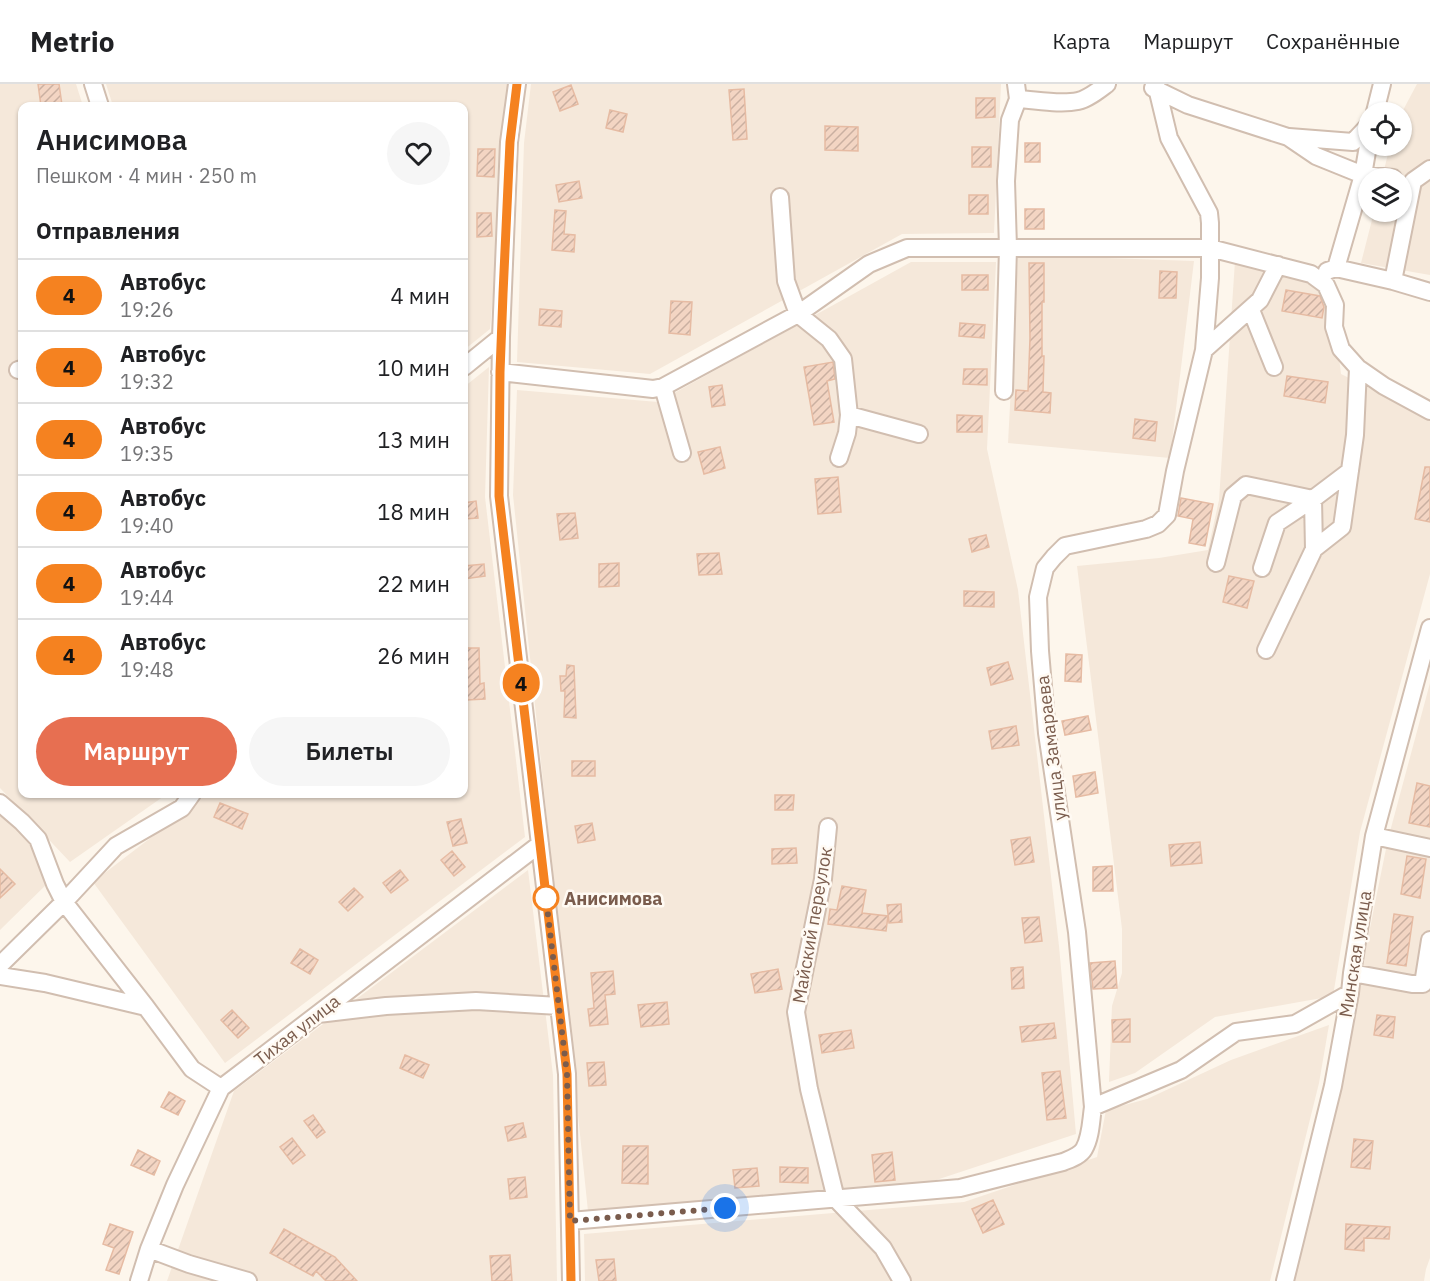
<!DOCTYPE html>
<html lang="ru">
<meta charset="utf-8">
<style>
body{margin:0;font-family:"IBM Plex Sans",sans-serif;background:#f6f6f6;color:#202124;height:100vh;display:flex;flex-direction:column;font-size:22px;white-space:nowrap}
*{box-sizing:border-box;margin:0}
p{font-size:20px;color:#757577}
.icon{flex:none;width:33px;height:33px;fill:none;stroke:currentColor;stroke-width:2;stroke-linecap:round;stroke-linejoin:round}
.map{position:relative;flex:1;overflow:hidden}
.drawer{position:absolute;left:18px;top:18px;width:450px;height:696px;display:flex;flex-direction:column;background:#fff;border-radius:12px;box-shadow:0 2px 4px #0004}
.drawer>*{flex:none}
.badge{padding:0 12px;border-radius:20px;font-size:21px;line-height:39px}
.buttons{position:absolute;left:1358px;top:18px;display:grid;gap:12px}
.buttons a{display:grid;place-items:center;width:54px;height:54px;border-radius:50%;background:#fff;box-shadow:0 2px 4px #0004;font-size:30px}
.you{position:absolute;width:30px;height:30px;margin:-15px;border:4px solid #fff;border-radius:50%;background:#1a73e8;box-shadow:0 0 0 9px #1a73e833}
.map>.badge{position:absolute;translate:-50% -50%;box-shadow:0 0 0 3px #fff}
h2{padding:0 18px;font-size:22px;line-height:54px}
.round{display:grid;place-items:center;flex:none;width:63px;height:63px;border-radius:32px;background:#f6f6f6}
.overview{display:flex;align-items:center;justify-content:space-between;height:102px;padding:0 18px}
h1{font-size:28px;font-weight:600;line-height:45px}
.primary-button{display:flex;gap:12px;margin-top:auto;padding:12px 18px}
.primary-button a{flex:1;height:69px;border-radius:36px;background:#e76f51;color:#fff;font-size:24px;font-weight:600;line-height:69px;text-align:center}
.primary-button a+a{background:#f6f6f6;color:#202124}
ul{padding:0;list-style:none}
li{display:flex;align-items:center;gap:18px;height:72px;padding:0 18px;border-top:2px solid #e0e0e0}
li div{flex:1}
li b{display:block;font-size:22px}
li em{font-style:normal}
li .badge{min-width:66px;font-weight:700;text-align:center}
header{display:flex;align-items:center;gap:36px;box-sizing:border-box;height:84px;padding:0 30px;background:#fff;border-bottom:2px solid #e0e0e0}
header strong{font-size:28px}
nav{display:flex;gap:33px;margin-inline-start:auto;font-size:21px}
.map>svg:first-child{display:block}
.residential{fill:#f5e8da}
.building{fill:url(#building-hatch);stroke:#e6bba3;stroke-width:1.5}
.lines{fill:none;stroke-linecap:round;stroke-linejoin:round}
.minor-casing{stroke:#d1beb0;stroke-width:20}
.minor{stroke:#fff;stroke-width:16}
.line-casing{stroke:#fff;stroke-width:14}
.line{stroke:#f58220;stroke-width:9}
.walk{stroke:#7a5c4d;stroke-width:6;stroke-dasharray:0 10.8}
.stop-dot{fill:#fff;stroke:#f58220;stroke-width:3}
.labels{text-anchor:middle;dominant-baseline:central;stroke-width:5;stroke-linejoin:round;paint-order:stroke}
.street-label{font-size:18px;fill:#7a5c4d;stroke:#fffaf3}
.stop-label{font-size:18px;font-weight:bold;fill:#7a5c4d;stroke:#fffaf3;text-anchor:start}
</style>
<header>
<strong>Metrio</strong>
<nav><a>Карта</a><a>Маршрут</a><a>Сохранённые</a></nav>
</header>
<div class="map">
<svg width="1430" height="1197" viewBox="0 0 1430 1197">
<defs>
<pattern id="building-hatch" width="6" height="6" patternUnits="userSpaceOnUse" patternTransform="scale(1.5)"><rect width="6" height="6" fill="#f3d5c3"/><path d="M-1 1l2-2M0 6l6-6M5 7l2-2" fill="none" stroke="#cab0a1"/></pattern>
</defs>
<rect width="100%" height="100%" fill="#fdf6ec"/>
<path class="residential" d="M 0,0 L 76,0 L 83,22 L 22,22 L 22,710 L 167,710 L 70,778 L 0,704 Z
M 106,0 L 512,0 L 490,245 L 464,266 L 464,22 L 113,22 Z
M 531,0 L 1001,0 L 994,149 L 902,150 L 650,290 L 517,278 L 524,59 Z
M 1417,0 L 1430,0 L 1430,191 L 1361,179 L 1374,128 L 1401,128 L 1401,94 L 1382,94 L 1390,62 L 1401,62 L 1401,30 Z
M 1018,171 L 1194,177 L 1170,374 L 1008,359 Z
M 1235,177 L 1330,201 L 1341,290 L 1430,334 L 1430,490 L 1360,748 L 1333,912 L 1215,933 L 1135,989 L 1109,998 L 1112,922 L 1122,889 L 1122,845 L 1077,482 L 1159,474 L 1208,466 L 1219,416 Z
M 911,178 L 996,178 L 987,365 L 1018,506 L 1059,862 L 1076,1050 L 924,1100 L 588,1127 L 513,411 L 517,306 L 658,318 Z
M 489,283 L 485,413 L 525,753 L 225,979 L 93,798 L 183,729 L 196,710 L 464,710 L 464,303 Z
M 1430,599 L 1430,1174 L 1426,1185 L 1424,1197 L 1289,1197 L 1338,1002 L 1388,755 Z
M 0,721 L 54,793 L 0,846 Z
M 528,786 L 553,991 L 557,1197 L 167,1197 L 234,1007 Z
M 1329,941 L 1319,999 L 1270,1197 L 585,1197 L 584,1150 L 964,1118 L 1097,1073 L 1106,1026 L 1147,1015 L 1231,976 Z"/>
<path class="building" d="M 38,0 L 59,0 L 62,21 L 41,22 Z
M 571,1 L 578,20 L 560,27 L 553,8 Z
M 744,5 L 747,55 L 733,56 L 729,6 Z
M 976,14 L 995,14 L 995,33 L 976,34 Z
M 610,26 L 627,30 L 623,48 L 606,44 Z
M 825,42 L 858,43 L 858,67 L 825,66 Z
M 1025,59 L 1040,59 L 1040,78 L 1025,78 Z
M 972,63 L 991,63 L 991,83 L 972,83 Z
M 478,65 L 495,65 L 494,93 L 477,92 Z
M 579,97 L 582,114 L 559,118 L 556,101 Z
M 969,111 L 988,111 L 988,130 L 969,130 Z
M 1025,125 L 1044,125 L 1044,145 L 1025,145 Z
M 555,126 L 566,127 L 564,150 L 575,151 L 574,168 L 552,166 Z
M 477,129 L 491,129 L 492,152 L 477,153 Z
M 1029,179 L 1044,179 L 1044,218 L 1042,218 L 1042,272 L 1044,272 L 1043,308 L 1051,309 L 1050,329 L 1015,326 L 1016,306 L 1028,307 L 1030,254 Z
M 1160,187 L 1177,188 L 1176,214 L 1159,214 Z
M 962,191 L 988,191 L 988,206 L 962,206 Z
M 1286,206 L 1320,212 L 1324,223 L 1322,234 L 1282,227 Z
M 671,217 L 692,218 L 690,251 L 669,249 Z
M 540,225 L 562,227 L 561,243 L 539,241 Z
M 960,239 L 985,241 L 984,254 L 959,252 Z
M 833,278 L 835,295 L 827,297 L 834,338 L 814,341 L 804,283 Z
M 964,285 L 987,285 L 987,301 L 963,300 Z
M 1287,292 L 1328,298 L 1325,319 L 1284,312 Z
M 722,301 L 725,321 L 712,323 L 709,303 Z
M 957,331 L 982,332 L 982,348 L 957,348 Z
M 1135,335 L 1157,338 L 1155,357 L 1133,354 Z
M 720,363 L 725,384 L 704,390 L 698,368 Z
M 1425,383 L 1430,383 L 1430,438 L 1415,435 Z
M 838,393 L 841,428 L 818,430 L 815,395 Z
M 1181,414 L 1213,420 L 1205,462 L 1189,459 L 1193,435 L 1178,432 Z
M 476,417 L 478,434 L 464,435 L 464,419 Z
M 575,429 L 578,454 L 560,456 L 557,430 Z
M 986,451 L 989,463 L 972,468 L 969,455 Z
M 719,469 L 722,490 L 699,491 L 697,470 Z
M 619,479 L 619,502 L 599,503 L 599,480 Z
M 484,480 L 485,492 L 464,495 L 464,482 Z
M 1229,492 L 1254,497 L 1247,524 L 1223,518 Z
M 964,507 L 994,508 L 994,523 L 964,522 Z
M 464,564 L 479,564 L 480,600 L 484,599 L 485,615 L 467,616 L 466,581 L 464,581 Z
M 1066,570 L 1082,571 L 1081,598 L 1065,597 Z
M 1008,578 L 1013,595 L 991,601 L 987,584 Z
M 567,581 L 574,582 L 576,634 L 564,633 L 565,607 L 561,607 L 560,592 L 566,592 Z
M 1088,632 L 1091,646 L 1065,651 L 1062,637 Z
M 1016,642 L 1019,661 L 992,665 L 989,647 Z
M 572,677 L 595,677 L 595,692 L 572,692 Z
M 1095,688 L 1098,709 L 1076,713 L 1073,692 Z
M 1417,699 L 1430,702 L 1430,743 L 1409,739 Z
M 775,711 L 794,711 L 793,726 L 775,726 Z
M 220,719 L 248,730 L 242,745 L 214,733 Z
M 461,735 L 467,759 L 453,762 L 447,738 Z
M 592,739 L 595,756 L 578,759 L 575,742 Z
M 1030,753 L 1034,778 L 1015,781 L 1011,756 Z
M 1200,758 L 1202,779 L 1171,782 L 1169,761 Z
M 796,764 L 797,779 L 772,780 L 772,765 Z
M 452,767 L 465,783 L 454,792 L 441,776 Z
M 1407,772 L 1426,775 L 1420,814 L 1401,810 Z
M 1112,782 L 1113,807 L 1093,807 L 1093,783 Z
M 0,785 L 15,800 L 0,814 Z
M 400,786 L 408,796 L 391,809 L 383,799 Z
M 842,802 L 866,806 L 862,829 L 888,832 L 886,847 L 828,840 L 830,825 L 837,826 Z
M 354,804 L 363,813 L 348,827 L 339,818 Z
M 901,820 L 902,838 L 889,839 L 887,821 Z
M 1394,830 L 1413,833 L 1406,882 L 1387,879 Z
M 1039,833 L 1042,857 L 1025,859 L 1022,834 Z
M 300,865 L 318,876 L 310,890 L 291,879 Z
M 1115,877 L 1117,904 L 1093,905 L 1090,879 Z
M 1023,883 L 1024,904 L 1012,905 L 1011,884 Z
M 778,885 L 782,905 L 755,909 L 751,890 Z
M 613,887 L 615,910 L 605,911 L 608,940 L 590,942 L 588,925 L 594,924 L 591,889 Z
M 667,918 L 669,940 L 641,943 L 638,921 Z
M 232,926 L 249,944 L 238,954 L 221,936 Z
M 1377,931 L 1395,933 L 1393,954 L 1374,951 Z
M 1130,935 L 1130,958 L 1113,958 L 1112,936 Z
M 1054,939 L 1056,954 L 1022,958 L 1020,943 Z
M 851,946 L 854,964 L 822,969 L 819,951 Z
M 405,971 L 429,981 L 423,994 L 400,984 Z
M 604,978 L 606,1001 L 589,1002 L 587,979 Z
M 1060,987 L 1066,1034 L 1047,1036 L 1042,989 Z
M 169,1008 L 185,1017 L 178,1031 L 161,1023 Z
M 313,1031 L 325,1048 L 317,1054 L 304,1037 Z
M 523,1039 L 526,1053 L 508,1057 L 505,1043 Z
M 292,1054 L 305,1071 L 293,1080 L 280,1063 Z
M 1354,1055 L 1373,1057 L 1370,1085 L 1351,1083 Z
M 623,1062 L 648,1062 L 648,1100 L 622,1099 Z
M 138,1066 L 160,1077 L 154,1091 L 131,1081 Z
M 892,1068 L 895,1096 L 875,1098 L 872,1071 Z
M 780,1083 L 808,1084 L 808,1099 L 780,1098 Z
M 757,1084 L 759,1102 L 735,1104 L 733,1086 Z
M 525,1093 L 527,1113 L 510,1115 L 508,1095 Z
M 993,1116 L 1004,1140 L 983,1149 L 972,1125 Z
M 110,1140 L 133,1148 L 119,1190 L 106,1186 L 114,1164 L 103,1160 Z
M 1346,1140 L 1390,1143 L 1389,1155 L 1364,1154 L 1364,1167 L 1345,1165 Z
M 284,1145 L 335,1173 L 357,1197 L 326,1197 L 316,1187 L 313,1192 L 270,1169 Z
M 510,1171 L 512,1197 L 492,1197 L 490,1172 Z
M 614,1175 L 616,1197 L 599,1197 L 596,1176 Z"/>
<g class="lines">
<defs>
<path id="minor" d="M 93,0 L 100,22
M 517,0 L 509,58 L 501,253 L 499,412 L 567,990 L 571,1197
M 1153,4 L 1188,21 L 1288,53 L 1316,72 L 1363,91 L 1393,94
M 1018,15 C 1036,16 1060,21 1078,17 C 1088,15 1099,6 1107,0
M 1375,28 L 1382,0
M 1289,53 L 1353,58 L 1368,42
M 780,113 L 786,197 L 798,230 L 829,255 L 843,275 L 849,331 L 847,349 L 839,374
M 1336,184 L 1363,91 L 1368,62
M 1327,187 L 1336,184 L 1393,197 L 1430,208
M 1393,197 L 1413,97 L 1430,85
M 1251,226 L 1274,283
M 1204,266 L 1260,216 L 1278,181
M 464,283 L 501,253
M 18,286 L 22,285
M 500,288 L 653,305 L 663,303 L 798,230 L 869,180 L 907,164 L 1210,164 L 1311,190 L 1326,201 L 1335,221 L 1334,243 L 1341,265 L 1358,284 L 1384,302 L 1430,327
M 663,303 L 682,369
M 1004,307 L 1008,164 L 1006,97 L 1010,36 L 1018,15 L 1016,0
M 849,331 L 919,350
M 1313,415 L 1314,465
M 1216,479 L 1233,412 L 1246,401 L 1313,415 L 1350,387
M 1262,484 L 1277,439 L 1313,415
M 1266,566 L 1314,465 L 1342,443 L 1355,351 L 1358,284
M 0,719 L 22,738 L 38,755 L 55,800 L 64,818 L 146,923 L 192,985 L 221,1004
M 828,743 L 823,795 L 796,928 L 809,1005 L 836,1115 L 883,1164 L 902,1197
M 1374,752 L 1430,764
M 0,881 L 64,818 L 116,762 L 182,724 L 192,710
M 1352,889 L 1412,900 L 1423,900 L 1430,856
M 0,892 L 45,899 L 146,923
M 318,930 L 386,922 L 476,917 L 559,922
M 1093,1023 L 1181,986 L 1236,948 L 1295,940 L 1350,909
M 570,1137 L 960,1104 L 1063,1078 C 1070,1075 1080,1072 1084,1065 C 1091,1053 1091,1036 1093,1023 L 1077,848 L 1047,649 L 1040,567 L 1038,513 L 1045,484 L 1054,473 L 1065,462 L 1146,445 L 1158,440 L 1167,431 L 1175,387 L 1204,266 L 1210,194 L 1210,139 L 1209,129 L 1169,54 L 1156,0
M 149,1165 L 189,1180 L 248,1197
M 139,1197 L 149,1165 L 175,1101 L 221,1004 L 540,760
M 1285,1197 L 1333,1002 L 1350,909 L 1352,889 L 1374,752 L 1430,544"/>
</defs>
<use href="#minor" class="minor-casing"/>
<use href="#minor" class="minor"/>
</g>
<g class="lines">
<defs>
<path id="line" d="M 517,0 L 510,58 L 503,210 L 500,288 L 499,412 L 567,990 L 571,1197"/>
</defs>
<use href="#line" class="line-casing"/>
<use href="#line" class="line"/>
<path class="walk" d="M 546,814 L 545,806 L 567,990 L 570,1137 L 725,1124"/>
</g>
<circle class="stop-dot" cx="546" cy="814" r="12"/>
<g class="labels">
<g class="street-label">
<text transform="translate(1051 664) rotate(-97)">улица Замараева</text>
<text transform="translate(812 841) rotate(-80)">Майский переулок</text>
<text transform="translate(1355 870) rotate(-81)">Минская улица</text>
<text transform="translate(297 946) rotate(-38)">Тихая улица</text>
</g>
<g class="stop-label">
<text x="564" y="814">Анисимова</text>
</g>
</g>
</svg>
<div class="buttons">
<a><svg class="icon" aria-label="locate" viewBox="0 0 24 24"><circle cx="12" cy="12" r="6"/><path d="M12 2v4M12 18v4M2 12h4M18 12h4"/></svg></a>
<a><svg class="icon" aria-label="layers" viewBox="0 0 24 24"><path d="M12 4l9 5-9 5-9-5zM3 14l9 5 9-5"/></svg></a>
</div>
<div class="you" style="left:725px;top:1124px"></div>
<b class="badge" style="left:521px;top:599px;background:#f58220;color:#111">4</b>
<section class="drawer">
<div class="overview"><div><h1>Анисимова</h1><p>Пешком · 4 мин · 250 m</p></div><a class="round"><svg class="icon" aria-label="heart" viewBox="0 0 24 24"><path d="M12 20l-8-8c-3-5 5-10 8-4 3-6 11-1 8 4z"/></svg></a></div>
<h2>Отправления</h2>
<ul>
<li><span class="badge" style="background:#f58220;color:#111">4</span><div><b>Автобус</b><p>19:26</p></div><em>4 мин</em></li>
<li><span class="badge" style="background:#f58220;color:#111">4</span><div><b>Автобус</b><p>19:32</p></div><em>10 мин</em></li>
<li><span class="badge" style="background:#f58220;color:#111">4</span><div><b>Автобус</b><p>19:35</p></div><em>13 мин</em></li>
<li><span class="badge" style="background:#f58220;color:#111">4</span><div><b>Автобус</b><p>19:40</p></div><em>18 мин</em></li>
<li><span class="badge" style="background:#f58220;color:#111">4</span><div><b>Автобус</b><p>19:44</p></div><em>22 мин</em></li>
<li><span class="badge" style="background:#f58220;color:#111">4</span><div><b>Автобус</b><p>19:48</p></div><em>26 мин</em></li>
</ul>
<div class="primary-button"><a>Маршрут</a><a>Билеты</a></div>
</section>
</div>
